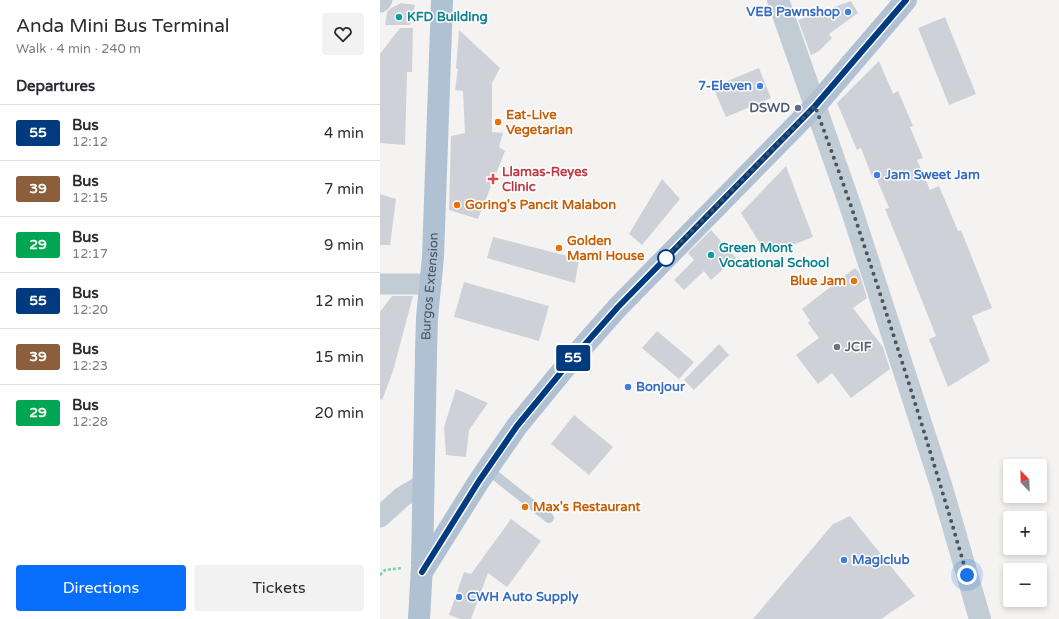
<!DOCTYPE html>
<meta charset="utf-8">
<style>
body{margin:0;font-family:"Varela Round",sans-serif;background:#f2f2f3;color:#2b2b33;height:100vh;display:flex;flex-direction:column;font-size:15px;white-space:nowrap}
*{box-sizing:border-box;margin:0}
p{font-size:13px;color:#7c7c81}
.icon{flex:none;width:22px;height:22px;fill:none;stroke:currentColor;stroke-width:2;stroke-linecap:round;stroke-linejoin:round}
.map{position:relative;flex:1;overflow:hidden}
.panel{display:flex;flex-direction:column;background:#fff;width:380px}
.panel>*{flex:none}
.badge{padding:0 8px;border-radius:3px;font-size:14px;line-height:26px}
.needle{width:26px;rotate:337deg}
.controls{position:absolute;left:623px;top:459px;display:grid;gap:8px}
.controls a{display:grid;place-items:center;width:44px;height:44px;border-radius:4px;background:#fff;box-shadow:0 2px 6px #0003;font-size:20px}
.you{position:absolute;width:20px;height:20px;margin:-10px;border:3px solid #fff;border-radius:50%;background:#1a73e8;box-shadow:0 0 0 6px #1a73e833}
.map>.badge{position:absolute;translate:-50% -50%;box-shadow:0 0 0 2px #fff}
h2{padding:0 16px;font-size:15px;line-height:36px}
.round{display:grid;place-items:center;flex:none;width:42px;height:42px;border-radius:4px;background:#f2f2f3}
.overview{display:flex;align-items:center;justify-content:space-between;height:68px;padding:0 16px}
h1{font-size:19px;font-weight:600;line-height:30px}
.action{display:flex;gap:8px;margin-top:auto;padding:8px 16px}
.action a{flex:1;height:46px;border-radius:4px;background:#066efb;color:#fff;font-size:16px;font-weight:600;line-height:46px;text-align:center}
.action a+a{background:#f2f2f3;color:#2b2b33}
ul{padding:0;list-style:none}
li{display:flex;align-items:center;gap:12px;height:56px;padding:0 16px;border-top:1px solid #e1e1e2}
li div{flex:1}
li b{display:block;font-size:15px}
li em{font-style:normal}
li .badge{min-width:44px;font-weight:700;text-align:center}
main{display:flex;flex:1;min-height:0}
.map>svg:first-child{display:block}
.building{fill:#ced1d8}
.lines{fill:none;stroke-linecap:round;stroke-linejoin:round}
.path{stroke:#71d7a6;stroke-width:2.5;stroke-dasharray:3 2;stroke-linecap:butt}
.service{stroke:#c2ccd5;stroke-width:10}
.minor{stroke:#c2ccd5;stroke-width:21}
.tertiary{stroke:#c2ccd5;stroke-width:22}
.primary{stroke:#afc1d3;stroke-width:22}
.line-casing{stroke:#fff;stroke-width:9}
.line{stroke:#003b80;stroke-width:6}
.walk{stroke:#475562;stroke-width:4;stroke-dasharray:0 7.2}
.shop-dot{fill:#3f7fe0;stroke:#fff;stroke-width:1.5}
.culture-dot{fill:#0f9aa8;stroke:#fff;stroke-width:1.5}
.service-dot{fill:#5c6f8a;stroke:#fff;stroke-width:1.5}
.food-dot{fill:#e8710a;stroke:#fff;stroke-width:1.5}
.health-dot{fill:#e0444e;stroke:#fff;stroke-width:1.5}
.stop-dot{fill:#fff;stroke:#003b80;stroke-width:2}
.worship-dot{fill:#6b7280;stroke:#fff;stroke-width:1.5}
.labels{text-anchor:middle;dominant-baseline:central;stroke-width:3;stroke-linejoin:round;paint-order:stroke}
.shop-label{font-size:13px;font-weight:bold;fill:#366cbe;stroke:#fff;text-anchor:start}
.culture-label{font-size:13px;font-weight:bold;fill:#0d838f;stroke:#fff;text-anchor:start}
.service-label{font-size:13px;font-weight:bold;fill:#4e5e75;stroke:#fff;text-anchor:end}
.food-label{font-size:13px;font-weight:bold;fill:#c56008;stroke:#fff;text-anchor:start}
.health-label{font-size:13px;font-weight:bold;fill:#be3a42;stroke:#fff;text-anchor:start}
.street-label{font-size:13px;fill:#475562;stroke:#fff}
.worship-label{font-size:13px;font-weight:bold;fill:#5b616d;stroke:#fff;text-anchor:start}
</style>
<main>
<section class="panel">
<div class="overview"><div><h1>Anda Mini Bus Terminal</h1><p>Walk · 4 min · 240 m</p></div><a class="round"><svg class="icon" aria-label="heart" viewBox="0 0 24 24"><path d="M12 20l-8-8c-3-5 5-10 8-4 3-6 11-1 8 4z"/></svg></a></div>
<h2>Departures</h2>
<ul>
<li><span class="badge" style="background:#003b80;color:#fff">55</span><div><b>Bus</b><p>12:12</p></div><em>4 min</em></li>
<li><span class="badge" style="background:#8b5e3c;color:#fff">39</span><div><b>Bus</b><p>12:15</p></div><em>7 min</em></li>
<li><span class="badge" style="background:#00a651;color:#fff">29</span><div><b>Bus</b><p>12:17</p></div><em>9 min</em></li>
<li><span class="badge" style="background:#003b80;color:#fff">55</span><div><b>Bus</b><p>12:20</p></div><em>12 min</em></li>
<li><span class="badge" style="background:#8b5e3c;color:#fff">39</span><div><b>Bus</b><p>12:23</p></div><em>15 min</em></li>
<li><span class="badge" style="background:#00a651;color:#fff">29</span><div><b>Bus</b><p>12:28</p></div><em>20 min</em></li>
</ul>
<div class="action"><a>Directions</a><a>Tickets</a></div>
</section>
<div class="map">
<svg width="679" height="619" viewBox="0 0 679 619">
<rect width="100%" height="100%" fill="#f5f2f2"/>
<path class="building" d="M 471,1 L 478,13 L 449,34 L 452,38 L 439,51 L 431,55 L 418,20 Z
M 21,3 L 35,5 L 30,25 L 5,25 L 7,12 L 11,8 Z
M 565,17 L 596,94 L 569,105 L 538,28 Z
M 20,28 L 33,28 L 32,72 L 27,72 L 25,145 L 0,143 L 0,54 Z
M 79,30 L 120,68 L 112,83 L 112,132 L 123,133 L 119,147 L 125,151 L 98,219 L 69,210 L 71,136 L 85,133 L 83,91 L 75,90 L 78,69 L 76,68 Z
M 499,61 L 513,94 L 518,91 L 533,126 L 530,127 L 543,158 L 537,160 L 550,190 L 559,186 L 578,231 L 581,230 L 612,308 L 592,316 L 610,361 L 568,387 L 549,339 L 556,336 L 523,253 L 505,209 L 509,208 L 496,177 L 493,179 L 481,148 L 477,150 L 457,103 Z
M 379,68 L 391,98 L 346,117 L 333,87 Z
M 406,166 L 433,237 L 392,253 L 386,253 L 361,213 Z
M 282,179 L 300,199 L 262,245 L 249,234 Z
M 0,194 L 16,199 L 10,245 L 0,245 Z
M 331,230 L 356,258 L 331,280 L 324,271 L 304,290 L 294,280 L 314,260 L 308,253 Z
M 113,237 L 199,259 L 195,283 L 107,258 Z
M 475,268 L 479,272 L 487,298 L 473,308 L 503,347 L 510,369 L 471,398 L 452,373 L 438,384 L 416,355 L 439,338 L 428,323 L 430,321 L 422,309 Z
M 84,282 L 169,306 L 159,341 L 74,317 Z
M 12,296 L 33,296 L 13,371 L 2,400 L 0,399 L 0,312 Z
M 277,331 L 314,362 L 299,379 L 262,348 Z
M 339,344 L 349,355 L 314,390 L 304,380 Z
M 76,389 L 108,403 L 89,430 L 86,457 L 66,455 L 64,427 Z
M 194,415 L 233,447 L 209,475 L 171,444 Z
M 470,516 L 535,596 L 501,619 L 373,619 L 453,524 Z
M 131,519 L 161,541 L 127,587 L 108,573 L 91,619 L 81,619 L 69,615 L 84,572 L 91,574 Z"/>
<g class="lines">
<path class="path" d="M 0,575 L 5,570 L 22,568"/>
<path class="service" d="M 107,469 L 169,518"/>
<path class="minor" d="M 0,2 L 2,0
M 0,284 L 51,284
M 0,517 L 22,497 L 44,484"/>
<path class="tertiary" d="M 398,0 L 470,205 L 562,488 L 600,619"/>
<g class="primary">
<path d="M 42,572 L 99,481 L 137,426 L 192,359 L 238,307 L 435,106 L 526,0"/>
<path id="s1" d="M 39,619 L 42,566 L 46,354 L 47,317 L 53,257 L 62,0"/>
</g>
</g>
<g class="lines">
<defs>
<path id="line" d="M 42,572 L 99,481 L 137,426 L 192,359 L 238,307 L 435,106 L 526,0"/>
</defs>
<use href="#line" class="line-casing"/>
<use href="#line" class="line"/>
<path class="walk" d="M 286,258 L 281,262 L 435,106 C 447,139 459,172 471,206 C 512,328 551,451 587,575"/>
</g>
<g class="shop-dot">
<circle cx="468" cy="12" r="4"/>
<circle cx="380" cy="86" r="4"/>
<circle cx="497" cy="175" r="4"/>
<circle cx="248" cy="387" r="4"/>
<circle cx="464" cy="560" r="4"/>
<circle cx="79" cy="597" r="4"/>
</g>
<g class="culture-dot">
<circle cx="19" cy="17" r="4"/>
<circle cx="331" cy="255" r="4"/>
</g>
<circle class="service-dot" cx="418" cy="108" r="4"/>
<g class="food-dot">
<circle cx="118" cy="122" r="4"/>
<circle cx="77" cy="205" r="4"/>
<circle cx="179" cy="248" r="4"/>
<circle cx="474" cy="281" r="4"/>
<circle cx="145" cy="507" r="4"/>
</g>
<path class="health-dot" d="M111 173h4v4h4v4h-4v4h-4v-4h-4v-4h4z"/>
<circle class="stop-dot" cx="286" cy="258" r="8"/>
<circle class="worship-dot" cx="457" cy="347" r="4"/>
<g class="labels">
<g class="shop-label">
<text x="460" y="12" text-anchor="end">VEB Pawnshop</text>
<text x="372" y="86" text-anchor="end">7-Eleven</text>
<text x="505" y="175">Jam Sweet Jam</text>
<text x="256" y="387">Bonjour</text>
<text x="472" y="560">Magiclub</text>
<text x="87" y="597">CWH Auto Supply</text>
</g>
<g class="culture-label">
<text x="27" y="17">KFD Building</text>
<text x="339" y="248">Green Mont<tspan x="339" dy="15">Vocational School</tspan></text>
</g>
<g class="service-label">
<text x="410" y="108">DSWD</text>
</g>
<g class="food-label">
<text x="126" y="115">Eat-Live<tspan x="126" dy="15">Vegetarian</tspan></text>
<text x="85" y="205">Goring's Pancit Malabon</text>
<text x="187" y="241">Golden<tspan x="187" dy="15">Mami House</tspan></text>
<text x="466" y="281" text-anchor="end">Blue Jam</text>
<text x="153" y="507">Max's Restaurant</text>
</g>
<g class="health-label">
<text x="122" y="172">Llamas-Reyes<tspan x="122" dy="15">Clinic</tspan></text>
</g>
<g class="street-label">
<text stroke="none"><textPath href="#s1" startOffset="333">Burgos Extension</textPath></text>
</g>
<g class="worship-label">
<text x="465" y="347">JCIF</text>
</g>
</g>
</svg>
<div class="controls">
<a><svg class="needle" viewBox="-14 -14 28 28"><path d="M0-13l5 13h-10z" fill="#e53935"/><path d="M0 13l5-13h-10z" fill="#7c7c81"/></svg></a>
<a>+</a>
<a>−</a>
</div>
<div class="you" style="left:587px;top:575px"></div>
<b class="badge" style="left:193px;top:358px;background:#003b80;color:#fff">55</b>
</div>
</main>
